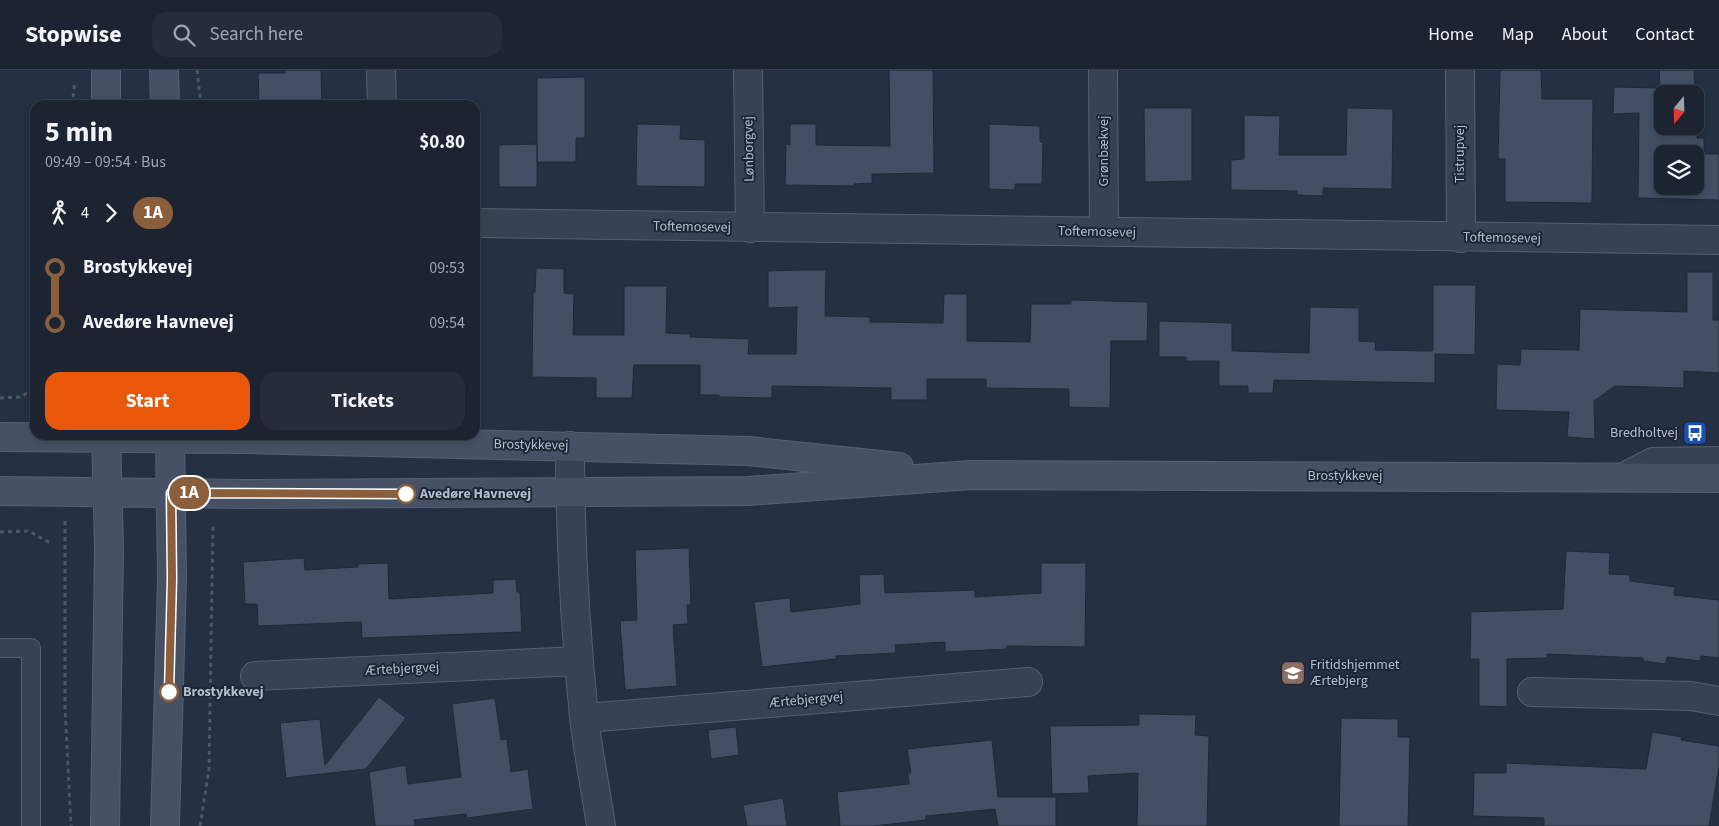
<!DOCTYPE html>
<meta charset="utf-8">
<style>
body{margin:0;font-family:"Source Sans 3",sans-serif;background:#252c3a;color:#f1f3f6;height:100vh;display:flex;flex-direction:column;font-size:19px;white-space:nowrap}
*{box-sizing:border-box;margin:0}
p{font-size:16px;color:#a0a4ac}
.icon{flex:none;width:28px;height:28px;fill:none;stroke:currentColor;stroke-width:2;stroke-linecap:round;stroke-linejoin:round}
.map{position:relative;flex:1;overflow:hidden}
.side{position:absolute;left:30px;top:30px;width:450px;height:340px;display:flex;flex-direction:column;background:#1c2432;border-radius:15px;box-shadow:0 2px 8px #0003,0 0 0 1px #3a414d}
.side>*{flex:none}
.badge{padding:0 10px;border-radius:16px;font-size:18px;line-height:32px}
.needle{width:32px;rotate:199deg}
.fabs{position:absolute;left:1654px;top:15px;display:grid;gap:10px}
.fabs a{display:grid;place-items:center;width:50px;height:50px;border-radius:10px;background:#1c2432;box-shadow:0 2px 8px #0003,0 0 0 1px #3a414d;font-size:25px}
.map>.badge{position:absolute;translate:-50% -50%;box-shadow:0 0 0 2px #fff}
.legs{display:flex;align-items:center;gap:8px;height:55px;padding:0 15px;font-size:16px}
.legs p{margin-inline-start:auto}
.head{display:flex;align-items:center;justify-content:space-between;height:85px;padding:0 15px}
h1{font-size:28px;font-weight:700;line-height:38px}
.button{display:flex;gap:10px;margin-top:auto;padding:10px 15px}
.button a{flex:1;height:58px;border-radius:15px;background:#ea580c;color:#fff;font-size:20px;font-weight:700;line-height:58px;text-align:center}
.button a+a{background:#252c3a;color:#f1f3f6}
ul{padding:0 15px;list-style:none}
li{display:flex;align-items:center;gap:18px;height:55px;font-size:19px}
li i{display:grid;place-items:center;width:8px;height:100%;margin:0 6px;background:currentColor}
li i::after{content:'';width:12px;height:12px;margin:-6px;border:4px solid;border-radius:50%;background:#1c2432}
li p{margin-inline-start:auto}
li:first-child i{background:linear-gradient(#0000 50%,currentColor 0)}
li:last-child i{background:linear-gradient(currentColor 50%,#0000 0)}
header{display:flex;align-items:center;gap:30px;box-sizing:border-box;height:70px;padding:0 25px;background:#1c2432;border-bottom:1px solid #3a414d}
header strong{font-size:24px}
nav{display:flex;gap:28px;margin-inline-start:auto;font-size:18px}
.search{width:350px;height:45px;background:#252c3a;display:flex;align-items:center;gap:12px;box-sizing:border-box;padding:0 18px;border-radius:15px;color:#a0a4ac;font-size:19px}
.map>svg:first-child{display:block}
.building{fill:#444f65;stroke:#20293a;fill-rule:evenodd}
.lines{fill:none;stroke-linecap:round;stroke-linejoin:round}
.lane-casing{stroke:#576070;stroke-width:20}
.street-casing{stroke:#576070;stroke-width:30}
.secondary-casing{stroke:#576070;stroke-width:30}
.path{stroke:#455c60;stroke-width:3;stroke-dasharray:4 4;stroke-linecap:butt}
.lane{stroke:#394252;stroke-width:18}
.street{stroke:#394252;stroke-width:28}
.secondary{stroke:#475166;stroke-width:28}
.line-1-casing{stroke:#fff;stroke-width:11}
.line-1{stroke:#8b5e3c;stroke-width:8}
.stop-1-dot{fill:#fff;stroke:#8b5e3c;stroke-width:2.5}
.labels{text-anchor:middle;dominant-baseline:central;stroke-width:4;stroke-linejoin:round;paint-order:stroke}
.street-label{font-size:14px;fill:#b6bdcc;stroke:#1e2738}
.poi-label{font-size:14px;fill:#b6bdcc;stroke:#1e2738;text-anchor:end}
.stop-label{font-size:14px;font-weight:bold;fill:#b6bdcc;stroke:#1e2738;text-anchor:start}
</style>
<header>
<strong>Stopwise</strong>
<div class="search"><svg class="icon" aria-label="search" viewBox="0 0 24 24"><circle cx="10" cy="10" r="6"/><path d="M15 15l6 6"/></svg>Search here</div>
<nav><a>Home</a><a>Map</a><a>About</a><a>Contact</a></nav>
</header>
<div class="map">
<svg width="1719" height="756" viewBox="0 0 1719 756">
<rect width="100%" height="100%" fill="#253043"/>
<path class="building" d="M 285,0 L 321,0 L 322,35 L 259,35 L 258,3 L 285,3 Z
M 889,0 L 933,0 L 934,103 L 872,104 L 872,113 L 854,114 L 854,116 L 785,115 L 786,74 L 790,75 L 790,54 L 816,54 L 816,75 L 890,76 Z
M 1500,0 L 1541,0 L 1542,29 L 1593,29 L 1592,133 L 1505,132 L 1505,89 L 1498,89 Z
M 1659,0 L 1694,0 L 1697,68 L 1704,68 L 1704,84 L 1719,84 L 1719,130 L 1638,128 L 1639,43 L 1613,44 L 1614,17 L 1660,18 ZM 1662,24 L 1695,24 L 1695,56 L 1662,56 ZM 1662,84 L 1695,84 L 1695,116 L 1662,116 Z
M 585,7 L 585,68 L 576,68 L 576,92 L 537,92 L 537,8 Z
M 1144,38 L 1192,38 L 1192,111 L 1145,112 Z
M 1347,38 L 1393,39 L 1392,119 L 1323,118 L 1323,126 L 1297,125 L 1297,121 L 1231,120 L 1231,90 L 1244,89 L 1244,45 L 1280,46 L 1279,85 L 1346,85 Z
M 637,54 L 681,55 L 680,69 L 705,70 L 705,117 L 636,116 Z
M 989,54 L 1040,56 L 1040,72 L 1043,72 L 1042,114 L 1015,114 L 1015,120 L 989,119 Z
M 537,74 L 537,117 L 499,117 L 499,75 Z
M 536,198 L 564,199 L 564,223 L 574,224 L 573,265 L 624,265 L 624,216 L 667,216 L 666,263 L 690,264 L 690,267 L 749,269 L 748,284 L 796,284 L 797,237 L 768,238 L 768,201 L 798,200 L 826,200 L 825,246 L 870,247 L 870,252 L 943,253 L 944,224 L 967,224 L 967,271 L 1030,272 L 1031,234 L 1071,234 L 1071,230 L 1148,232 L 1147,271 L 1111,271 L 1110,338 L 1069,337 L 1069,319 L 986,318 L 986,309 L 927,309 L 927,330 L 891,330 L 891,318 L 772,316 L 772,328 L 719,327 L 719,325 L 700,325 L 700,295 L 634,295 L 632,328 L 596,328 L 596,308 L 532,307 L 533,223 L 535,222 Z
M 1687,202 L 1713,202 L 1713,250 L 1719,250 L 1719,303 L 1684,301 L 1684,318 L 1615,316 L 1594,331 L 1595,369 L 1567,367 L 1569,342 L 1496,340 L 1497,294 L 1520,295 L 1521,279 L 1579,280 L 1580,239 L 1687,242 Z
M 1433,215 L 1476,215 L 1475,285 L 1435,284 L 1435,313 L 1274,310 L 1273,323 L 1248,323 L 1248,316 L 1219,316 L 1219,291 L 1186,291 L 1186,287 L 1159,287 L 1159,251 L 1232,253 L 1232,281 L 1309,283 L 1310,237 L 1359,238 L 1359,271 L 1376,272 L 1375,280 L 1433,281 Z
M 689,478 L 691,535 L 687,535 L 688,554 L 673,555 L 677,616 L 625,620 L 620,551 L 637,550 L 635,480 Z
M 1566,481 L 1610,483 L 1609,504 L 1630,505 L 1630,511 L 1675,517 L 1674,525 L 1719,530 L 1719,588 L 1701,586 L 1700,591 L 1667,587 L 1666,594 L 1643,591 L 1643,588 L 1547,584 L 1547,588 L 1507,589 L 1507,637 L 1479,636 L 1479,589 L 1470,589 L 1471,542 L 1563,539 Z
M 304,488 L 305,500 L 358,497 L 358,494 L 388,493 L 389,529 L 493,523 L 493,510 L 516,509 L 517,522 L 520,522 L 522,562 L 362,568 L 361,552 L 258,556 L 257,534 L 245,534 L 243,492 Z
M 1041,493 L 1086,493 L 1085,577 L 1007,576 L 1007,579 L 945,582 L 945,572 L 895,575 L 896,583 L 836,586 L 836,589 L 762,597 L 754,532 L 790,528 L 791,542 L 860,534 L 859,505 L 884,504 L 885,523 L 975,520 L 975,527 L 1041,523 Z
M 379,627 L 406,648 L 366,699 L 286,708 L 280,653 L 320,649 L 325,695 Z
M 495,628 L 501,670 L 507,669 L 511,702 L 528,699 L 533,739 L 467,748 L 466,744 L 414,750 L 415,756 L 375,756 L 369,702 L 406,695 L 408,714 L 461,707 L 452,634 Z
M 1139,644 L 1196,645 L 1195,665 L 1209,666 L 1207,756 L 1137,756 L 1138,703 L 1088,706 L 1089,723 L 1052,724 L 1050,656 L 1139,655 Z
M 1341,648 L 1398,649 L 1398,667 L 1410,667 L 1408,756 L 1339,756 Z
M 736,657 L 739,685 L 711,689 L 708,660 Z
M 1652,662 L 1682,667 L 1681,670 L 1719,676 L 1719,697 L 1709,756 L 1544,756 L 1544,748 L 1473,746 L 1474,703 L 1506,703 L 1506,693 L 1646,699 Z
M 992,670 L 998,727 L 1056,727 L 1056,756 L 998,756 L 995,739 L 926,746 L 926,750 L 874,756 L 840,756 L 837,722 L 909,714 L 908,703 L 911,703 L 907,679 Z
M 783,728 L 787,756 L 747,756 L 743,735 Z"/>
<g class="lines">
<defs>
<path id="lane" d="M 1619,404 L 1652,387 L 1719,386
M 0,578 L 31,578 L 31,756"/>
<path id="street" d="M 381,0 L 382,35
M 748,0 L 750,158
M 1103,0 L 1104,162
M 1460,0 L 1461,168
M 475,153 L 1719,170
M 570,376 C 570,466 575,557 584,647 C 588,683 596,720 601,756
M 255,606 L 579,591
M 1532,622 L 1691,626 L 1719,631
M 585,648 L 1028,612"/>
<path id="secondary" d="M 164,0 L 165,35
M 106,35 L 106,0
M 0,367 L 247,369 L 748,381 L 899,397
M 0,421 L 246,424 L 748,421 L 971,405 L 1719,408
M 105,756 L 109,477 L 106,365
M 165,756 L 172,509 L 170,365"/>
</defs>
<use href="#lane" class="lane-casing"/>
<use href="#street" class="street-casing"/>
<use href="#secondary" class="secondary-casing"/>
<path class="path" d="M 197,0 L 201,35
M 72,35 L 75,11
M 0,328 L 21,327 L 35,317
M 65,451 L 65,638 L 71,756
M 0,462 L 29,461 L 50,473
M 200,756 L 209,699 L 213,453"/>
<use href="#lane" class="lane"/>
<use href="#street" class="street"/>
<use href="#secondary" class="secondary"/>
</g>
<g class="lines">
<defs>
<path id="line-1" d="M 169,622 L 172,509 L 171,423 L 406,424"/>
</defs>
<use href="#line-1" class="line-1-casing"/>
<use href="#line-1" class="line-1"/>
</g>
<defs>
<symbol id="bus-square" viewBox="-11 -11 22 22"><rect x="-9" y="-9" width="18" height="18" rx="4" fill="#1a4fb4" stroke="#1e2738"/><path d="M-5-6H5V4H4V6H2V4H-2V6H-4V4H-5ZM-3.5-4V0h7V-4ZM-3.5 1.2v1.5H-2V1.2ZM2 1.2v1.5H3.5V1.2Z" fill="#fff"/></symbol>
<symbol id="school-square" viewBox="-11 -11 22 22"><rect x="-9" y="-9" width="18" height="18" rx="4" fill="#8d6e63" stroke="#1e2738"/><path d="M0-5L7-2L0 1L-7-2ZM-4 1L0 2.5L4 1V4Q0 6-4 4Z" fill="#fff"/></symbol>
</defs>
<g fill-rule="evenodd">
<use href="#bus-square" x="1681" y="349" width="28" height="28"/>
<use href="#school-square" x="1279" y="589" width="28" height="28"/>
</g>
<g class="stop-1-dot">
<circle cx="406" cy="424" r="9"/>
<circle cx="169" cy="622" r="9"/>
</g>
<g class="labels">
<g class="street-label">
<text transform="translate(749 79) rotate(-91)">Lønborgvej</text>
<text transform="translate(1104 81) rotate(-90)">Grønbækvej</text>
<text transform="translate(1460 84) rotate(-90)">Tistrupvej</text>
<text transform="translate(692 157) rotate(1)">Toftemosevej</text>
<text transform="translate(1097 162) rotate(1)">Toftemosevej</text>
<text transform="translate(1502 168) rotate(1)">Toftemosevej</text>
<text transform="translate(531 375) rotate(1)">Brostykkevej</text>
<text x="1345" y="406">Brostykkevej</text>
<text transform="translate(402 599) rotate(-3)">Ærtebjergvej</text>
<text transform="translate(806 630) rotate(-5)">Ærtebjergvej</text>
</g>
<g class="poi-label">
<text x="1678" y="363">Bredholtvej</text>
<text x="1310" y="595" text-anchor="start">Fritidshjemmet<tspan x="1310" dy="16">Ærtebjerg</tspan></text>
</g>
<g class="stop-label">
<text x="420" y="424">Avedøre Havnevej</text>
<text x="183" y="622">Brostykkevej</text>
</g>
</g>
</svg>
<div class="fabs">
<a><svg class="needle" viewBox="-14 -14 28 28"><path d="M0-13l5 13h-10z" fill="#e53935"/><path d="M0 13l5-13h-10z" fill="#a0a4ac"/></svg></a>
<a><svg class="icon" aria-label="layers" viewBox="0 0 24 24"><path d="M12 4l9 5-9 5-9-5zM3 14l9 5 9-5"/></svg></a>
</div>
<b class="badge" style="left:189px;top:423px;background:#8b5e3c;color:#fff">1A</b>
<section class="side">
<div class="head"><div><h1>5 min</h1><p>09:49 – 09:54 · Bus</p></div><b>$0.80</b></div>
<div class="legs"><svg class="icon" aria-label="walk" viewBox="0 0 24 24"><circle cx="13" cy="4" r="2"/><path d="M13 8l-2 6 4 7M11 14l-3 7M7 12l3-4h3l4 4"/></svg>4<svg class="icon" aria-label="forward" viewBox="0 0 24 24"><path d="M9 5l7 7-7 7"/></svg><b class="badge" style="background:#8b5e3c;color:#fff">1A</b></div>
<ul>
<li><i style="color:#8b5e3c"></i><b>Brostykkevej</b><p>09:53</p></li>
<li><i style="color:#8b5e3c"></i><b>Avedøre Havnevej</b><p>09:54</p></li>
</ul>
<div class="button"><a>Start</a><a>Tickets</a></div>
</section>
</div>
